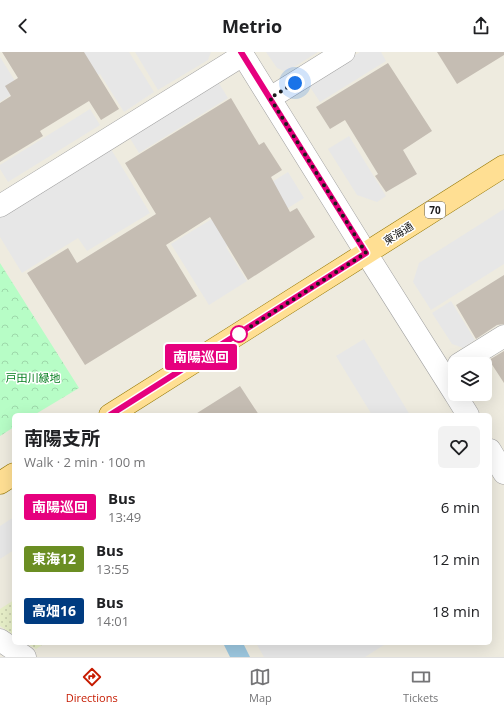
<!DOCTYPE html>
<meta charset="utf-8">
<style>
body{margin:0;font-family:"Open Sans","Noto Sans JP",sans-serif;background:#f2f2f2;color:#202124;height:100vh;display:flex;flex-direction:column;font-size:15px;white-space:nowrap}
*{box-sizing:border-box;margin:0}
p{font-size:13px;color:#757577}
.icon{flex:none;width:22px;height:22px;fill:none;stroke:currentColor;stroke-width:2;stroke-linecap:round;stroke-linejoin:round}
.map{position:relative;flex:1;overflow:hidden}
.details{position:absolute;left:12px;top:361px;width:480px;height:232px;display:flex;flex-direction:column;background:#fff;border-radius:6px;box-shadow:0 4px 16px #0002}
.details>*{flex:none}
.badge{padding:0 8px;border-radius:3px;font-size:14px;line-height:26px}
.fabs{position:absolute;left:448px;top:305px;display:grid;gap:8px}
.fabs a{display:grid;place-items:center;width:44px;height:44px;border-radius:6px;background:#fff;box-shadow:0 4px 16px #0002;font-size:20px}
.you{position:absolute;width:20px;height:20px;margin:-10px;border:3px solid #fff;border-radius:50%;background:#1a73e8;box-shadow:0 0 0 6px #1a73e833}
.map>.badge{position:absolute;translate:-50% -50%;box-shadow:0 0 0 2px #fff}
.round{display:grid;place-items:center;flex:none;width:42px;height:42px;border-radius:6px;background:#f2f2f2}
.head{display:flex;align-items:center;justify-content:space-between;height:68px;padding:0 12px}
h1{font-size:19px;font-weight:700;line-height:30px}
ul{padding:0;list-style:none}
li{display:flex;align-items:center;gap:12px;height:52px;padding:0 12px}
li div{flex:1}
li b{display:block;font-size:15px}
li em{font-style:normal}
li .badge{min-width:44px;font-weight:700;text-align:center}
header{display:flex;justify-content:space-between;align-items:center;height:52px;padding:0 12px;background:#fff;font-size:18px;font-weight:700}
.menu{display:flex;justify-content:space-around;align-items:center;height:56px;border-top:1px solid #e0e0e0;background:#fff;font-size:11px;color:#757577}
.menu a{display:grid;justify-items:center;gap:2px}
.menu .on{color:#c61b00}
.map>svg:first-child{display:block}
.farmland{fill:url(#farmland-dots)}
.park{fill:url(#park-crowns)}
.parking{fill:#e7e7e7}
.water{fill:#9cc7df}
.building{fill:#c5bdb3}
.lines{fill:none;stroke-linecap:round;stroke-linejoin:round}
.minor-casing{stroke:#a2a2a2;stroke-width:23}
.tertiary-casing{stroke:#a2a2a2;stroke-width:23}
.primary-casing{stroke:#927500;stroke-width:23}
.minor{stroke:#fff;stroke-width:22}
.tertiary{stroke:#fff;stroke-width:22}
.primary{stroke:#ffdf93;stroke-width:22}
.line-casing{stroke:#fff;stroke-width:9}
.line{stroke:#e6007e;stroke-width:6}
.walk{stroke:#1b1b1b;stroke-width:4;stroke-dasharray:0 7.2}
.stop-dot{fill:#fff;stroke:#e6007e;stroke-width:2}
.labels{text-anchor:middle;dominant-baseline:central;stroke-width:3;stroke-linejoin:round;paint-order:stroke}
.shield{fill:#fff;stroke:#5f5f5f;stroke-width:1}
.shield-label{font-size:10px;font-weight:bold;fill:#1b1b1b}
.street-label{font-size:11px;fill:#1b1b1b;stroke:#fff}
.park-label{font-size:11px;fill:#047e1e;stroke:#fff}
</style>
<header><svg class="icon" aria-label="back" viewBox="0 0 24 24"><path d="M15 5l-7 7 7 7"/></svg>Metrio<svg class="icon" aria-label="share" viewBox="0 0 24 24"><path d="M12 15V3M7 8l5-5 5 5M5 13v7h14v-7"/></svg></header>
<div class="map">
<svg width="504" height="605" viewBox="0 0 504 605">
<defs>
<pattern id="farmland-dots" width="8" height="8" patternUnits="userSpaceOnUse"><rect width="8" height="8" fill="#e7efc8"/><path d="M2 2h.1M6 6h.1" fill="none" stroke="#c6ccab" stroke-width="1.8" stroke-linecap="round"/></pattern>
<pattern id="park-crowns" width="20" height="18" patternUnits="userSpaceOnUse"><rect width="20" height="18" fill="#b7fdc6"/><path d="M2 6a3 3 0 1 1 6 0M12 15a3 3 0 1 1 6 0" fill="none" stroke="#9dd8aa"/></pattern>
</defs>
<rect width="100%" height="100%" fill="#eeebdf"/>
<path class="farmland" d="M 14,548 L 14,583 L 0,574 L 0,557 Z
M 26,591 L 45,591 L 36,597 Z"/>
<path class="park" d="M 0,211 L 79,336 L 34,363 L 14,363 L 14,375 L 0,384 Z"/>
<path class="parking" d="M 77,0 L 129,0 L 154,40 L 124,60 L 100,22 L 85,31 Z
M 135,0 L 211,0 L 208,8 L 158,38 Z
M 266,0 L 318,0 L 286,20 L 277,16 Z
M 360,0 L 381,0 L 386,9 L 320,50 L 308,32 Z
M 0,5 L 20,37 L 0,50 Z
M 217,28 L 228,46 L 139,101 L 128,83 Z
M 90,57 L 100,73 L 8,130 L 0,117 L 0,113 Z
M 349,84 L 386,144 L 377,150 L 357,143 L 328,97 Z
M 109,94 L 150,161 L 87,199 L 78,186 L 22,221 L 0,185 L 0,162 Z
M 288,120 L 304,146 L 226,195 L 247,229 L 209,253 L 171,192 Z
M 504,157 L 504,212 L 431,258 L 413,230 L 419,211 Z
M 451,249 L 475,288 L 463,296 L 452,292 L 432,261 Z
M 364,287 L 410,363 L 372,363 L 336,304 Z
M 14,465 L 14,498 L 0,507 L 0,474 Z
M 256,591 L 387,591 L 365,605 L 264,605 Z"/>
<path class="water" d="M 223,591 L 243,591 L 250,605 L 230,605 Z"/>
<path class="building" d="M 2,0 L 84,0 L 119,57 L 101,68 L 89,49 L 40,79 L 43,84 L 0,110 L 0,51 L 11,44 L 5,34 L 18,26 Z
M 437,0 L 504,0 L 504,3 L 457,32 Z
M 388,11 L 432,79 L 403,98 L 417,122 L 386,140 L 375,124 L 378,122 L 345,68 L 330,77 L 316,55 Z
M 231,46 L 259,93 L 264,90 L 282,118 L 271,125 L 290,160 L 297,156 L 315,185 L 248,228 L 210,165 L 166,193 L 197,244 L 85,313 L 27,221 L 68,196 L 77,211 L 156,162 L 125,111 Z
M 504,223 L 504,272 L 497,273 L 476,287 L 456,253 Z
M 504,299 L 504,331 L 489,308 Z
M 240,334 L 259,363 L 194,363 Z"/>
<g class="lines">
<defs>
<path id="minor" d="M 270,46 L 344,0
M 0,154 L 243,3
M 366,201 L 455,342
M 459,312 L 504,284
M 455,342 L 468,363
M 490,398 L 504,421
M 0,588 L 25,605"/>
<path id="tertiary" d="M 241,0 L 366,201"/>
<path id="primary" d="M 110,363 L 504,114
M 0,431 L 14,422"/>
</defs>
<use href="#minor" class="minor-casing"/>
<use href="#tertiary" class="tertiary-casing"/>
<use href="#primary" class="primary-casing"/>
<use href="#minor" class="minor"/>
<use href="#tertiary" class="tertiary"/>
<use href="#primary" class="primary"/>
</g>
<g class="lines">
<defs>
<path id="line" d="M 110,363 L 366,201 L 241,0"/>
</defs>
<use href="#line" class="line-casing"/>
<use href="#line" class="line"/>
<path class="walk" d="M 239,282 L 366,201 L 270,46 L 295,31"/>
</g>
<circle class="stop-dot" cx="239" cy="282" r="8"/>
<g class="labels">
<rect class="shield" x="425" y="150" width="20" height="16" rx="3"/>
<g class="shield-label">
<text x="435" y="158">70</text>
</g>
<g class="street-label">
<text transform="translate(398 181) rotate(-32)">東海通</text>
</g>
<g class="park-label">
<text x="33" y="325">戸田川緑地</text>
</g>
</g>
</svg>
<div class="fabs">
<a><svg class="icon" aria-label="layers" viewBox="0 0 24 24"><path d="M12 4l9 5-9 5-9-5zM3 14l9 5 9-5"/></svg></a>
</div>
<div class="you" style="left:295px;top:31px"></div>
<b class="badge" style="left:201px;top:305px;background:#e6007e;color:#fff">南陽巡回</b>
<section class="details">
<div class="head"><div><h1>南陽支所</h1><p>Walk · 2 min · 100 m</p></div><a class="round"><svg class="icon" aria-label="heart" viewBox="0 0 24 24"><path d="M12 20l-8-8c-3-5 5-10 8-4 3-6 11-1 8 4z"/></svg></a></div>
<ul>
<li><span class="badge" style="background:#e6007e;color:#fff">南陽巡回</span><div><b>Bus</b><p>13:49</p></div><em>6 min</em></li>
<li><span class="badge" style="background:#6b8e23;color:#fff">東海12</span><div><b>Bus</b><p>13:55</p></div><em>12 min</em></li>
<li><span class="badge" style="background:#003b80;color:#fff">高畑16</span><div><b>Bus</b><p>14:01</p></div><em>18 min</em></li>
</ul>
</section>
</div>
<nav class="menu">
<a class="on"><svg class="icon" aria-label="directions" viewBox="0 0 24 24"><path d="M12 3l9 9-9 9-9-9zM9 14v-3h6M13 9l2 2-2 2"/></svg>Directions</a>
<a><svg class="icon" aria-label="map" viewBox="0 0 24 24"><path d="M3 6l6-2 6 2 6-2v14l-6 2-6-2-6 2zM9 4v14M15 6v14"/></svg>Map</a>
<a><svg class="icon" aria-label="tickets" viewBox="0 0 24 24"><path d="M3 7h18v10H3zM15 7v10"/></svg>Tickets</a>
</nav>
